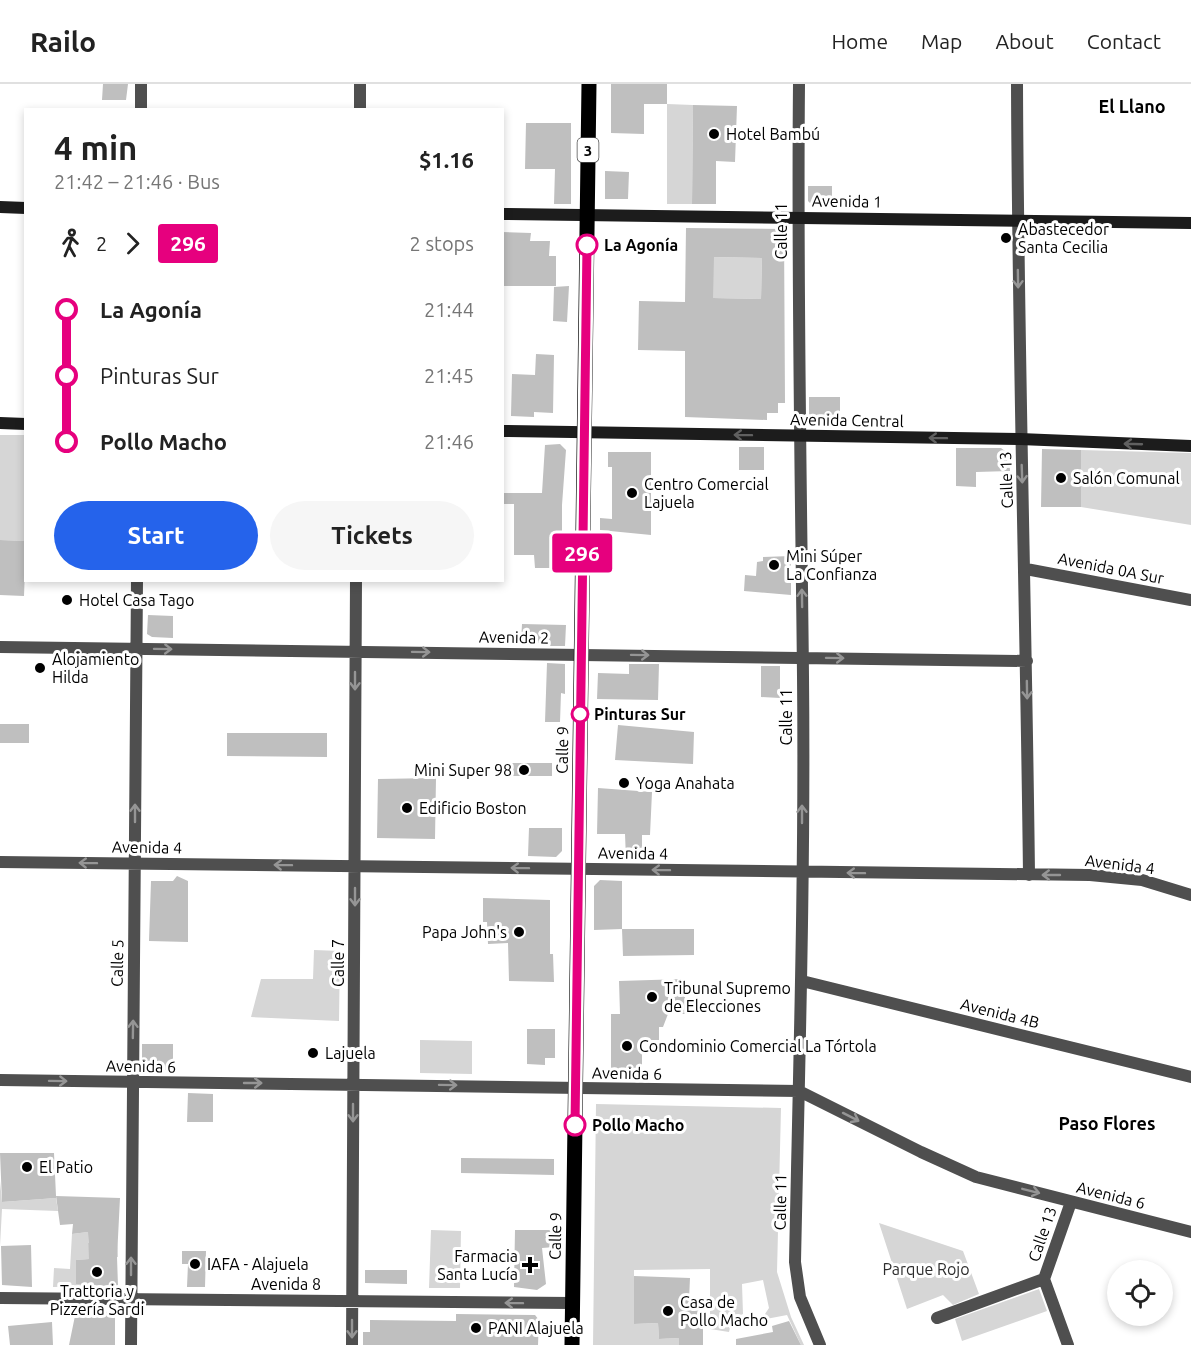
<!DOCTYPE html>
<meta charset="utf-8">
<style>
body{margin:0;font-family:Ubuntu,sans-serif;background:#f6f6f6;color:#222;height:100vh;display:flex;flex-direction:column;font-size:22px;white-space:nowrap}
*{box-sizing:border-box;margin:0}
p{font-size:20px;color:#767676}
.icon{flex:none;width:33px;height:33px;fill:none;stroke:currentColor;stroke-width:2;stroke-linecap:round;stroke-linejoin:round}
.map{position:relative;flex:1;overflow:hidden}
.side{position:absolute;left:24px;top:24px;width:480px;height:474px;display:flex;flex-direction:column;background:#fff;border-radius:0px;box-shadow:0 3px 9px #0003}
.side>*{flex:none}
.badge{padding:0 12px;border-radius:4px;font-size:21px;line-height:39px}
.controls{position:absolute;left:1107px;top:1176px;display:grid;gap:12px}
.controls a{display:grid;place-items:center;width:66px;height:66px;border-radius:50%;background:#fff;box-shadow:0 3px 9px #0003;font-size:30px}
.map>.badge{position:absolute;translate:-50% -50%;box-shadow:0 0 0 3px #fff}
.legs{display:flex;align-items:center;gap:9px;height:66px;padding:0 30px;font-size:20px}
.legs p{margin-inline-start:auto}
.head{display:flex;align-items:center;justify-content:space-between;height:102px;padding:0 30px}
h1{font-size:33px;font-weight:600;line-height:45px}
.action{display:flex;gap:12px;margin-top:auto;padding:12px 30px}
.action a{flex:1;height:69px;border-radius:36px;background:#2563eb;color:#fff;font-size:24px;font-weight:600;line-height:69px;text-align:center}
.action a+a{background:#f6f6f6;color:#222}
ul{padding:0 30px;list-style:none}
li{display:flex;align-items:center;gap:21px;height:66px;font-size:22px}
li i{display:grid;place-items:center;width:9px;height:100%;margin:0 8px;background:currentColor}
li i::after{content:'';width:15px;height:15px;margin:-8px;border:4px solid;border-radius:50%;background:#fff}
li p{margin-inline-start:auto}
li:first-child i{background:linear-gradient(#0000 50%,currentColor 0)}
li:last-child i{background:linear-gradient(currentColor 50%,#0000 0)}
header{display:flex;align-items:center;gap:36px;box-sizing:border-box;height:84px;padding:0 30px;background:#fff;border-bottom:2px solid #e0e0e0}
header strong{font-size:28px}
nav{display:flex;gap:33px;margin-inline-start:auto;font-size:21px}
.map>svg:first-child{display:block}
.green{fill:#d6d6d6}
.building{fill:#bfbfbf;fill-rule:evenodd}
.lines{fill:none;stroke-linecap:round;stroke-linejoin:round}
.street{stroke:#4f4f4f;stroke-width:12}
.secondary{stroke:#1c1c1c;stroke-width:12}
.primary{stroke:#000;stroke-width:15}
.oneway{stroke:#959595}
.oneway2{stroke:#606060}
.line-1-casing{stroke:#fff;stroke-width:14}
.line-1{stroke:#e6007e;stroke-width:9}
.poi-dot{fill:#000;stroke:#fff;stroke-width:2}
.stop-1-dot{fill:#fff;stroke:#e6007e;stroke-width:3}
.labels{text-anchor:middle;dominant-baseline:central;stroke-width:6;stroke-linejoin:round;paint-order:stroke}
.shield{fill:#fff;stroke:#4c4c4c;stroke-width:1.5}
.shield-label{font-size:15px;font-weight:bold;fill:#000}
.poi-label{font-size:16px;fill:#000;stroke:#fff;text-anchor:start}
.street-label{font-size:16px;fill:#000;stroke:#fff}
.stop-label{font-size:16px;font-weight:bold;fill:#000;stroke:#fff;text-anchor:start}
.park-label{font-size:16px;fill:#2d2d2d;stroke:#fff}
.neighbourhood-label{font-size:18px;font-weight:bold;fill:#000;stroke:#fff}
</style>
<header>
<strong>Railo</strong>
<nav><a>Home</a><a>Map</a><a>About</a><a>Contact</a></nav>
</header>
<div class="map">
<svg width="1191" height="1261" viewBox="0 0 1191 1261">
<rect width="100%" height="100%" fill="#fff"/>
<path class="green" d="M 667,20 L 693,21 L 692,120 L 667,120 Z
M 713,173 L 762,174 L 761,215 L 713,214 Z
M 0,351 L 25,351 L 25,457 L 0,456 Z
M 1081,366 L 1191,369 L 1191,441 L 1081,423 Z
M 314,866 L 340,867 L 339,937 L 251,933 L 261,895 L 313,895 Z
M 420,956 L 472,957 L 472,990 L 420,989 Z
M 596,1020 L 781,1024 L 777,1188 L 791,1233 L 804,1261 L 801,1261 L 787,1231 L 766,1235 L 765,1230 L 769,1224 L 763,1196 L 742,1200 L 743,1230 L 732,1235 L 729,1248 L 710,1245 L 710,1185 L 634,1186 L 634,1240 L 658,1239 L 659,1255 L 679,1254 L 679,1261 L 593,1261 Z
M 0,1097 L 2,1118 L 56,1114 L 58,1127 L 2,1125 L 0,1162 Z
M 879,1139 L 963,1167 L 979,1210 L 953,1221 L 943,1211 L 907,1225 Z
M 431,1146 L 461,1147 L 460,1204 L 429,1204 Z
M 88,1148 L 88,1159 L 117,1155 L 118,1173 L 76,1176 L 76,1199 L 118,1202 L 53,1203 L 54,1184 L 70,1185 L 72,1150 Z
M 1039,1205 L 1047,1227 L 962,1257 L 955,1235 Z"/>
<path class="building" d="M 103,0 L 128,0 L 126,16 L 102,16 Z
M 611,0 L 667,0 L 667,20 L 644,20 L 644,50 L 611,49 Z
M 693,21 L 737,22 L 735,78 L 716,77 L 716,120 L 692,120 Z
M 526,39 L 571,39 L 571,120 L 554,120 L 555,85 L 525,85 Z
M 605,87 L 629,88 L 628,115 L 605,115 Z
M 808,102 L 832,102 L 832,122 L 812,121 L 808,117 Z
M 686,144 L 784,145 L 785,319 L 778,319 L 778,329 L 767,329 L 767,336 L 685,333 L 685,267 L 638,266 L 639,217 L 685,218 ZM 714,173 L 762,174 L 761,215 L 713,214 Z
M 502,148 L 531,149 L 530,157 L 550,157 L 549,172 L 556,172 L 556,202 L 502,202 Z
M 569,202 L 567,238 L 553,237 L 554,203 Z
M 536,270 L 554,271 L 553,329 L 534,328 L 534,333 L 511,332 L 512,290 L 535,291 Z
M 809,313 L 840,313 L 840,339 L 809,340 Z
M 560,360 L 566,366 L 562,421 L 562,484 L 535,484 L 534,471 L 514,471 L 514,420 L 502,420 L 502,409 L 542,409 L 545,361 Z
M 739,363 L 764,363 L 764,386 L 739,386 Z
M 956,364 L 1001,364 L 1009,370 L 1010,387 L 976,388 L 976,403 L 956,402 Z
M 1042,365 L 1081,366 L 1081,423 L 1041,423 Z
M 608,368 L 651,368 L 651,451 L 600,446 L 600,434 L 612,435 L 612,383 L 608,383 Z
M 0,456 L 26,457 L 24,512 L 0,511 Z
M 791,472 L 791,511 L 744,507 L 745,491 L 756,492 L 757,478 L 763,477 L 763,473 Z
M 148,531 L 173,532 L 173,554 L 152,553 L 147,550 Z
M 522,540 L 566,541 L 565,562 L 547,562 L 547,559 L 521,559 Z
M 547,579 L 565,580 L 565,610 L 561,609 L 560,638 L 545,638 Z
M 629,580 L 659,580 L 658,616 L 597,615 L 598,589 L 629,590 Z
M 761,582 L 780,582 L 780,614 L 761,613 Z
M 0,640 L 29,640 L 29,659 L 0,659 Z
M 618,641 L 694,648 L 693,680 L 615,676 Z
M 227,649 L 327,649 L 327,673 L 227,672 Z
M 496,679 L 552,679 L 552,692 L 496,692 Z
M 436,694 L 435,755 L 377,754 L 378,695 Z
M 598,704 L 652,708 L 650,751 L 642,751 L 642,775 L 626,775 L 625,750 L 597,750 Z
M 529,744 L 562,744 L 562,767 L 556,773 L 528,772 Z
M 177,792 L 188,797 L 188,858 L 149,857 L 151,797 L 173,797 Z
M 600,796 L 622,797 L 622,845 L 594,846 L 594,802 Z
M 483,814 L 550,816 L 550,870 L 553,870 L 554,898 L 509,897 L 508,859 L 488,860 L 487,838 L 483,838 Z
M 622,845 L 694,845 L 694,871 L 623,872 Z
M 684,895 L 686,930 L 668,930 L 663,943 L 659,943 L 659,956 L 642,956 L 642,993 L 611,993 L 611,930 L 620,930 L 619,897 Z
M 527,945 L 555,945 L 555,974 L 545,974 L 545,981 L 527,980 Z
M 142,960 L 173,960 L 173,986 L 149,986 L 142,981 Z
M 188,1009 L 213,1010 L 213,1038 L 187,1038 Z
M 0,1069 L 54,1069 L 56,1112 L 120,1114 L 117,1173 L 118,1202 L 76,1200 L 76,1176 L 89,1175 L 88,1148 L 72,1150 L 73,1140 L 60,1141 L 56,1112 L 56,1114 L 2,1118 Z
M 461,1074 L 554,1075 L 554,1091 L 461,1089 Z
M 515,1146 L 555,1146 L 555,1163 L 542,1164 L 546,1200 L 537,1206 L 514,1203 Z
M 31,1161 L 32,1203 L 2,1201 L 1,1162 Z
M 182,1167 L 206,1167 L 205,1203 L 187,1203 L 188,1180 L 182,1180 Z
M 365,1186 L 407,1186 L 407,1200 L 365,1199 Z
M 634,1192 L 690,1194 L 689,1216 L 703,1216 L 703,1261 L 679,1261 L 679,1254 L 659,1255 L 658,1239 L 634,1240 Z
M 76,1227 L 115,1228 L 115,1261 L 69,1261 Z
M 456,1230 L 535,1231 L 539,1236 L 538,1261 L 363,1261 L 363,1248 L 370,1248 L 370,1236 L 456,1237 Z
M 789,1237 L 801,1261 L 736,1261 L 736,1255 L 773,1248 L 772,1242 Z
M 52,1238 L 53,1261 L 10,1261 L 8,1242 Z"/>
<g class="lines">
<path class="street" d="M 799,0 C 797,197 801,395 803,592 C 805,787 799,983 795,1178 L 800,1213 L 820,1261
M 1017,0 C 1018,264 1026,527 1029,791
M 141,26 L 141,0
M 360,26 L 360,0
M 1026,485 L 1191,516
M 0,563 L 1027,577
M 0,778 L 1090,791 L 1142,796 L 1191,811
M 802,897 L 1191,993
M 0,996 L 799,1007 L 921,1068 L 976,1093 L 1191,1148
M 0,1214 L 572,1219
M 937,1234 L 1044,1195
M 131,1261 L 137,496
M 352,1261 L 356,496
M 1068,1261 L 1044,1195 L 1071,1118"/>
<path class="secondary" d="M 0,123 L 26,124
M 502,130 L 1191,139
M 0,339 L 26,340
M 502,347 L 1020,355 L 1191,362"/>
<path class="primary" d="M 572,1261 L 589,0"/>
</g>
<defs><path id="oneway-shaft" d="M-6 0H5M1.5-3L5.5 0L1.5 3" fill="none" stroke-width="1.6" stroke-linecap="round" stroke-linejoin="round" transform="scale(1.5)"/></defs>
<g class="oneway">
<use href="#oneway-shaft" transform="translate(1018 195) rotate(89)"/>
<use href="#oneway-shaft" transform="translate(1022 390) rotate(88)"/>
<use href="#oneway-shaft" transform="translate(802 514) rotate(-91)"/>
<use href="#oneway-shaft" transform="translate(163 565) rotate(1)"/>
<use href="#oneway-shaft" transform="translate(421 568) rotate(1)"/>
<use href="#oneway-shaft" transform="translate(640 571) rotate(1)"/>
<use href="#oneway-shaft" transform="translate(835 574) rotate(1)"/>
<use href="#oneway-shaft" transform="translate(355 597) rotate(90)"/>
<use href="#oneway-shaft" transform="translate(1027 606) rotate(89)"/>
<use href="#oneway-shaft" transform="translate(135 729) rotate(-90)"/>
<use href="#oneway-shaft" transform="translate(802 730) rotate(-90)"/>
<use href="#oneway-shaft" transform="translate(88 779) rotate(-179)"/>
<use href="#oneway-shaft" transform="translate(283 781) rotate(-179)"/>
<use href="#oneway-shaft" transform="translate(520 784) rotate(-179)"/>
<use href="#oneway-shaft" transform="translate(661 786) rotate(-179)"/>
<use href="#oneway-shaft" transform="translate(856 789) rotate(-179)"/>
<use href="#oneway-shaft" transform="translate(1051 791) rotate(180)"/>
<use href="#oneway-shaft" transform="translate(355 813) rotate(90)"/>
<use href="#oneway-shaft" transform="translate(133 945) rotate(-89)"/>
<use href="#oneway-shaft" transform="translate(58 997) rotate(1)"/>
<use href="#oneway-shaft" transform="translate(253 999)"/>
<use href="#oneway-shaft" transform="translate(448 1001) rotate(1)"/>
<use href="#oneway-shaft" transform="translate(353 1029) rotate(90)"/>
<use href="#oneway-shaft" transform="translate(851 1033) rotate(27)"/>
<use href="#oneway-shaft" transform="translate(1031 1107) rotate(14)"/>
<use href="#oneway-shaft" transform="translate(131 1182) rotate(-90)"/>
<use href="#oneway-shaft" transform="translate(514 1219) rotate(-179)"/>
<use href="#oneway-shaft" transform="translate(352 1245) rotate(90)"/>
</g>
<g class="oneway2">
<use href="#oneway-shaft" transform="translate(743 351) rotate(-179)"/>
<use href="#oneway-shaft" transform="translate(938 354) rotate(-179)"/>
<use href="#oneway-shaft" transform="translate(1133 360) rotate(-178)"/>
</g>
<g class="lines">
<defs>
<path id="line-1" d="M 575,1041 L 587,161"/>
</defs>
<use href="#line-1" class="line-1-casing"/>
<use href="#line-1" class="line-1"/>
</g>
<g class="poi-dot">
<circle cx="714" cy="50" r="6"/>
<circle cx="1006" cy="154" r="6"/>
<circle cx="1061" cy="394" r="6"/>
<circle cx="632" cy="409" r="6"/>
<circle cx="774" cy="481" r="6"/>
<circle cx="67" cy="516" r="6"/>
<circle cx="40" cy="584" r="6"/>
<circle cx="524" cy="686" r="6"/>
<circle cx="624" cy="699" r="6"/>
<circle cx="407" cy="724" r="6"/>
<circle cx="519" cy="848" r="6"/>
<circle cx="652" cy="913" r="6"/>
<circle cx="627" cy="962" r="6"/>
<circle cx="313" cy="969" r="6"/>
<circle cx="27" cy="1083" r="6"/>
<circle cx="195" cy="1180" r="6"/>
<path d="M527 1172h6v6h6v6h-6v6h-6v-6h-6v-6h6z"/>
<circle cx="97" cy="1188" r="6"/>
<circle cx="668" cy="1227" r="6"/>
<circle cx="476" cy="1244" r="6"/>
</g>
<g class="stop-1-dot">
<circle cx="587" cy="161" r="10"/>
<circle cx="580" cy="630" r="8"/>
<circle cx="575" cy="1041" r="10"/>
</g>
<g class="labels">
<rect class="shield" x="577.5" y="54" width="21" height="24" rx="4.5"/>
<g class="shield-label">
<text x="588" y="66">3</text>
</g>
<g class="poi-label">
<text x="726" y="50">Hotel Bambú</text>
<text x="1018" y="145">Abastecedor<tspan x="1018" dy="18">Santa Cecilia</tspan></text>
<text x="1073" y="394">Salón Comunal</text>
<text x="644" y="400">Centro Comercial<tspan x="644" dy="18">Lajuela</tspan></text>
<text x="786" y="472">Mini Súper<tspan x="786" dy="18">La Confianza</tspan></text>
<text x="79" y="516">Hotel Casa Tago</text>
<text x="52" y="575">Alojamiento<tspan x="52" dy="18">Hilda</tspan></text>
<text x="512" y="686" text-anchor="end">Mini Super 98</text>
<text x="636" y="699">Yoga Anahata</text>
<text x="419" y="724">Edificio Boston</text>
<text x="507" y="848" text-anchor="end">Papa John's</text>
<text x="664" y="904">Tribunal Supremo<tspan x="664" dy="18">de Elecciones</tspan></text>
<text x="639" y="962">Condominio Comercial La Tórtola</text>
<text x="325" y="969">Lajuela</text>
<text x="39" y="1083">El Patio</text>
<text x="518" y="1172" text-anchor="end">Farmacia<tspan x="518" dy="18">Santa Lucía</tspan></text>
<text x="207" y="1180">IAFA - Alajuela</text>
<text x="97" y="1207" text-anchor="middle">Trattoria y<tspan x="97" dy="18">Pizzería Sardi</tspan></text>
<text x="680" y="1218">Casa de<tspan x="680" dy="18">Pollo Macho</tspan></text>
<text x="488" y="1244">PANI Alajuela</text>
</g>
<g class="street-label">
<text transform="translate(847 117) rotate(1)">Avenida 1</text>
<text transform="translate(781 147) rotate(-90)">Calle 11</text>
<text transform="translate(847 336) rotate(1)">Avenida Central</text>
<text transform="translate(1006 396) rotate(-92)">Calle 13</text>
<text transform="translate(1111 484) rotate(11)">Avenida 0A Sur</text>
<text transform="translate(514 553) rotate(1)">Avenida 2</text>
<text transform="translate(786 633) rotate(-90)">Calle 11</text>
<text transform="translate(562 666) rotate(-89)">Calle 9</text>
<text transform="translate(147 763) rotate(1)">Avenida 4</text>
<text transform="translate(633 769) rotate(1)">Avenida 4</text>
<text transform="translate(1120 780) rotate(7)">Avenida 4</text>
<text transform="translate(117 879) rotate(-89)">Calle 5</text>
<text transform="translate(338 879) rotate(-90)">Calle 7</text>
<text transform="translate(1000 929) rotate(14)">Avenida 4B</text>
<text transform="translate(141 982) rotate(1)">Avenida 6</text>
<text transform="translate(627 989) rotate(1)">Avenida 6</text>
<text transform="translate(1111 1111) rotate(14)">Avenida 6</text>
<text transform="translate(780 1118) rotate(-89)">Calle 11</text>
<text transform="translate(1042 1150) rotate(-71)">Calle 13</text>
<text transform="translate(555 1152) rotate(-89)">Calle 9</text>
<text x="286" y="1200">Avenida 8</text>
</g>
<g class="stop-label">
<text x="604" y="161">La Agonía</text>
<text x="594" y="630">Pinturas Sur</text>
<text x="592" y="1041">Pollo Macho</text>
</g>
<g class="park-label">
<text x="926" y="1185">Parque Rojo</text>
</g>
<g class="neighbourhood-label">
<text x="1132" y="22">El Llano</text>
<text x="1107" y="1039">Paso Flores</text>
</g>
</g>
</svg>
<div class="controls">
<a><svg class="icon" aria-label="locate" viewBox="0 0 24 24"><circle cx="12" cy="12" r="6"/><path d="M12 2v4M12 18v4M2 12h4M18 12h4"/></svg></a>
</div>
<b class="badge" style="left:582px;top:469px;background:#e6007e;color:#fff">296</b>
<section class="side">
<div class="head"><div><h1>4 min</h1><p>21:42 – 21:46 · Bus</p></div><b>$1.16</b></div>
<div class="legs"><svg class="icon" aria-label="walk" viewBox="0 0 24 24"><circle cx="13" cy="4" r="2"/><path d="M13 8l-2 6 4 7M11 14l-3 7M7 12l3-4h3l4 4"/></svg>2<svg class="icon" aria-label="forward" viewBox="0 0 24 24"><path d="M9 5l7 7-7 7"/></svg><b class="badge" style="background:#e6007e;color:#fff">296</b><p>2 stops</p></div>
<ul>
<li><i style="color:#e6007e"></i><b>La Agonía</b><p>21:44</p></li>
<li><i style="color:#e6007e"></i><span>Pinturas Sur</span><p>21:45</p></li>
<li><i style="color:#e6007e"></i><b>Pollo Macho</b><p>21:46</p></li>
</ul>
<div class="action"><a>Start</a><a>Tickets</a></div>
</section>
</div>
